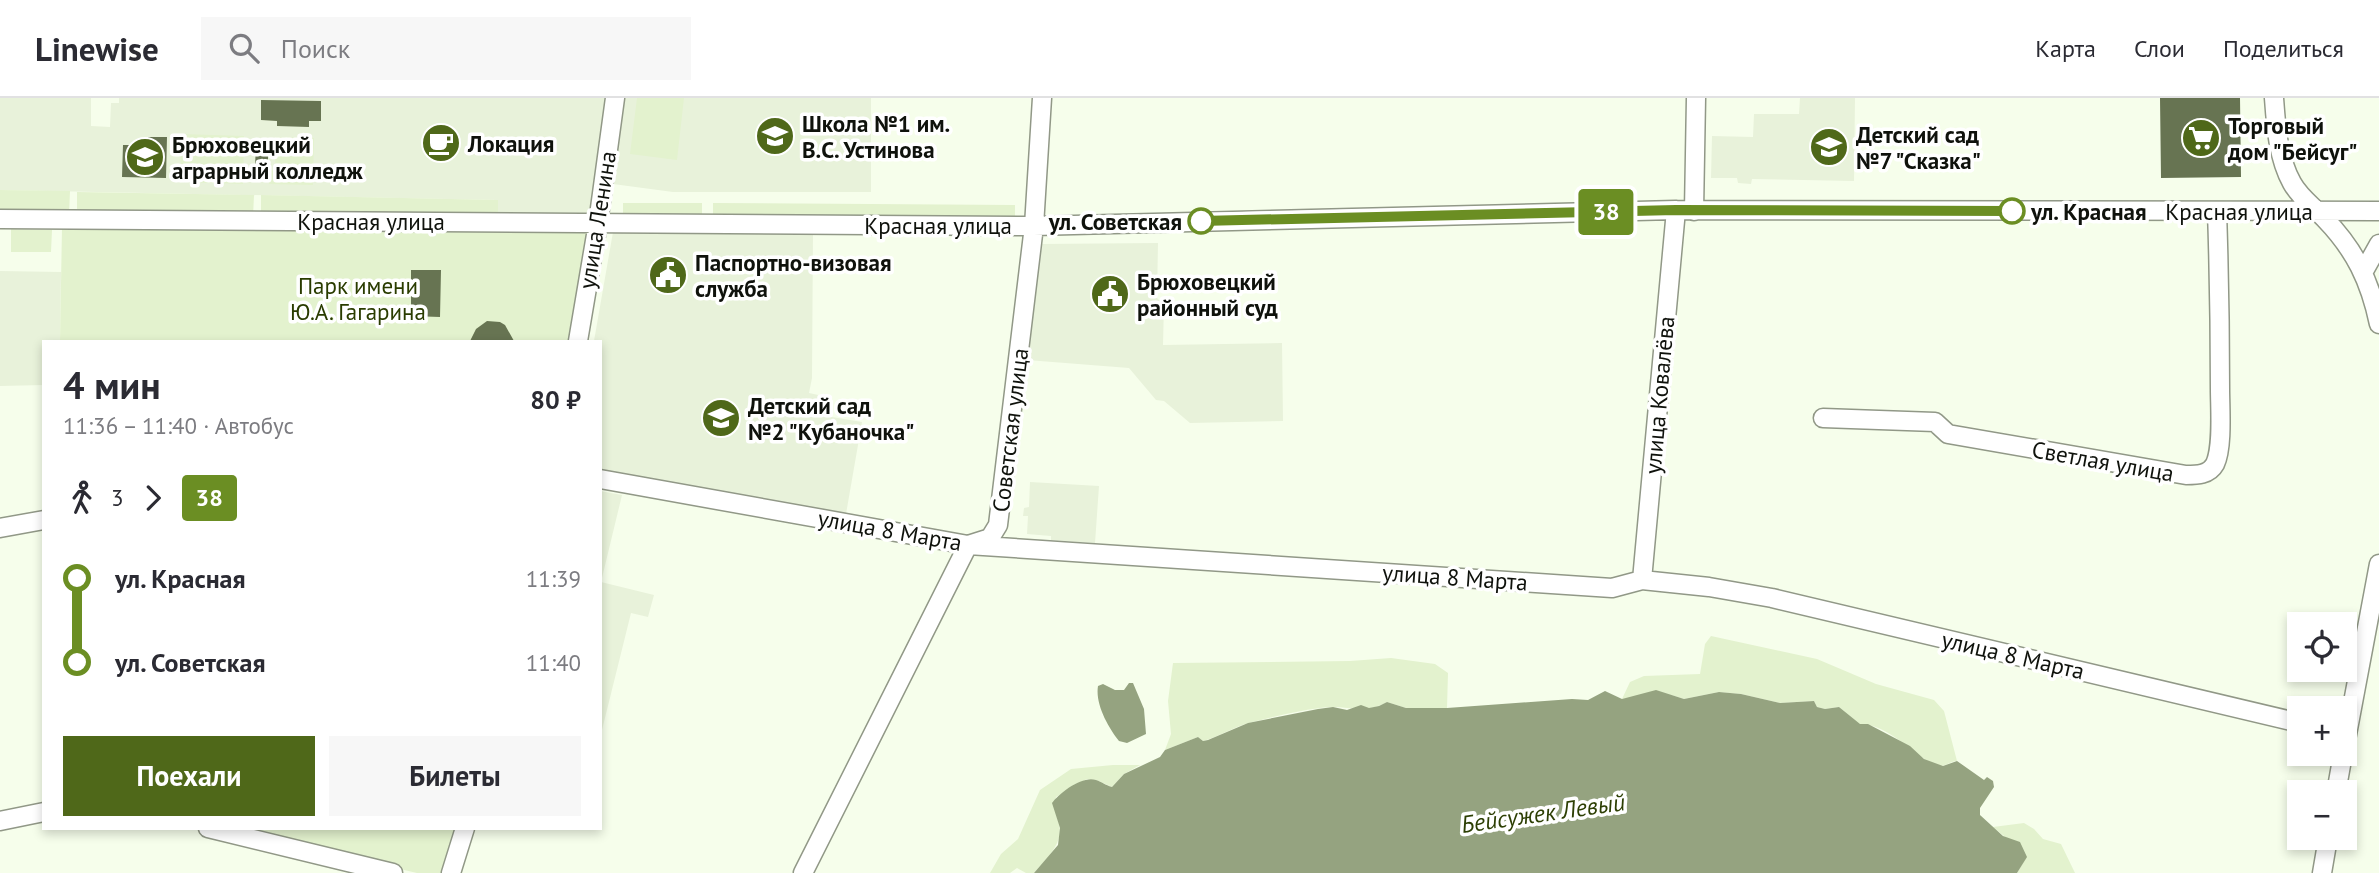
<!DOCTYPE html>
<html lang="ru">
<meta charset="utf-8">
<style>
body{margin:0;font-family:"PT Sans",sans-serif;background:#f7f7f7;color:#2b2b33;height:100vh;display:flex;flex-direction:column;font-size:26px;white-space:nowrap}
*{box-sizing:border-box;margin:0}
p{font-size:23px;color:#7c7c81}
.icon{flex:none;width:38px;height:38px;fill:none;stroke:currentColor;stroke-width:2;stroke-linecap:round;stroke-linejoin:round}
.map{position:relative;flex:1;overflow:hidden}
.sheet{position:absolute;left:42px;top:242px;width:560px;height:490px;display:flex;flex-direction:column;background:#fff;border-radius:0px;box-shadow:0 4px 10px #0003}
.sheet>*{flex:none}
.badge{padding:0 14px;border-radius:5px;font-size:24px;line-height:46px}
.buttons{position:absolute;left:2287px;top:514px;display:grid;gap:14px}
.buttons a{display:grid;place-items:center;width:70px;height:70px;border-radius:0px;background:#fff;box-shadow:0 4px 10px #0003;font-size:35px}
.map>.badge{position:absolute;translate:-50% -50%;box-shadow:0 0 0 4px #fff}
.legs{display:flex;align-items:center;gap:10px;height:77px;padding:0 21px;font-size:23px}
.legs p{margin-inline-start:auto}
.overview{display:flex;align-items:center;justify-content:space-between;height:119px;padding:0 21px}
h1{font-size:38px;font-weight:800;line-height:52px}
.action{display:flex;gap:14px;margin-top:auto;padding:14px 21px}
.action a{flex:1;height:80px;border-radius:0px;background:#4f6819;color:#fff;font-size:28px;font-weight:800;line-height:80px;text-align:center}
.action a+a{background:#f7f7f7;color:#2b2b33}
ul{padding:0 21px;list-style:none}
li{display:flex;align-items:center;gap:24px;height:84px;font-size:26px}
li i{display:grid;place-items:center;width:10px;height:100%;margin:0 9px;background:currentColor}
li i::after{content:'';width:18px;height:18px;margin:-9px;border:5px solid;border-radius:50%;background:#fff}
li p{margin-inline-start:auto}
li:first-child i{background:linear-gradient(#0000 50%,currentColor 0)}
li:last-child i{background:linear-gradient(currentColor 50%,#0000 0)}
header{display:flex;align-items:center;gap:42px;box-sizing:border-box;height:98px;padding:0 35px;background:#fff;border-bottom:2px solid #e1e1e2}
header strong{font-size:33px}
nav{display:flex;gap:38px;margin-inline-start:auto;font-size:24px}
.search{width:490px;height:63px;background:#f7f7f7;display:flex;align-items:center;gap:18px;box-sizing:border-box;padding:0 24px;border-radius:0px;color:#7c7c81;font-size:26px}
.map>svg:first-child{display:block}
.built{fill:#e8f2da}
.green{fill:#e3f2ce}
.water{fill:#95a380}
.building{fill:#677452}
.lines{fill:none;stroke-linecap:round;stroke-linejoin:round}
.minor-casing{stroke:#919887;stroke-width:21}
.minor{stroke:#fff;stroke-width:18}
.line-1-casing{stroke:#fff;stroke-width:16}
.line-1{stroke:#6b8e23;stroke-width:10}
.stop-1-dot{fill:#fff;stroke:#6b8e23;stroke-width:3.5}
.labels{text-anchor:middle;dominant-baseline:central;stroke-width:7;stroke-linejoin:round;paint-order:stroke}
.poi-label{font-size:23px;font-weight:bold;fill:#0f120c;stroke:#fff;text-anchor:start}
.stop-label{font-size:23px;font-weight:bold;fill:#0f120c;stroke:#fff;text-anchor:start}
.street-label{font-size:23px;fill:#0f120c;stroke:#fff}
.park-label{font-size:23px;fill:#2a3c00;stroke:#fff}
.water-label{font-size:24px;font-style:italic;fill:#2d3f04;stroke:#fff}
</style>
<header>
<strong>Linewise</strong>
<div class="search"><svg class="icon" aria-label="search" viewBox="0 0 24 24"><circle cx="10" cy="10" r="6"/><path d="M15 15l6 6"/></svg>Поиск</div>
<nav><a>Карта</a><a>Слои</a><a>Поделиться</a></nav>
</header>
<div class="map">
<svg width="2379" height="775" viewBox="0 0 2379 775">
<rect width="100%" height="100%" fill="#f6feeb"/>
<path class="built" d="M 0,0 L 91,0 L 91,28 L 110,29 L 111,5 L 119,5 L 119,0 L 611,0 L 595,121 L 576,121 L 575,115 L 498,115 L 498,102 L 0,92 Z
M 624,0 L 871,0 L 871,94 L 673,94 L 613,86 Z
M 1800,0 L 1855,0 L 1854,83 L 1752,81 L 1751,86 L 1738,85 L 1737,80 L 1711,80 L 1712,38 L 1753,39 L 1754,16 L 1799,16 Z
M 613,134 L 813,134 L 812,280 L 809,295 L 823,298 L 820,317 L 862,324 L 846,416 L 600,372 L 600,243 L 594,243 Z
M 1158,145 L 1157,200 L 1164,207 L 1163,247 L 1282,245 L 1283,323 L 1190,325 L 1164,303 L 1156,302 L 1129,270 L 1027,262 L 1040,146 Z
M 0,173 L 61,174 L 60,243 L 44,243 L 44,287 L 0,288 Z
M 1030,384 L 1099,388 L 1095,445 L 1051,442 L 1051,438 L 1027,436 L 1028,418 L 1023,418 L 1024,410 L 1029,409 Z
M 600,393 L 622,397 L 601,484 L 654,497 L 648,519 L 631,515 L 600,640 Z"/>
<path class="green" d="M 637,0 L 684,0 L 677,62 L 630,56 Z
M 181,36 L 244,38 L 243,86 L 180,84 Z
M 276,39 L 314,40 L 313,87 L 269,86 L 269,73 L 275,72 Z
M 0,92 L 70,93 L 69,117 L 0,117 Z
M 77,94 L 254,97 L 253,119 L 77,118 Z
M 261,97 L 498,102 L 498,115 L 576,115 L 576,121 L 261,119 Z
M 623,105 L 702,105 L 702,120 L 623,120 Z
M 713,105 L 1015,107 L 1015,122 L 713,121 Z
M 62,129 L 592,132 L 572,243 L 60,243 Z
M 11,131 L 52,132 L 51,154 L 11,154 Z
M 1711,538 L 1817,561 L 1876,586 L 1934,602 L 1944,613 L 1957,663 C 1951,663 1946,668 1941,668 C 1922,668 1889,623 1860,627 L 1839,609 L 1825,611 L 1817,609 L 1814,603 L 1780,605 L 1741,596 L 1719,594 L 1684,601 L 1671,597 L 1622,601 L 1630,584 L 1644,578 L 1700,576 L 1705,546 Z
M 1391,560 L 1435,566 L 1448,575 L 1447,610 L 1406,610 L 1387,604 C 1366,616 1350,608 1329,609 C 1304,611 1273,619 1249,625 C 1233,629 1219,639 1203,643 L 1198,639 L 1165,652 L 1171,636 L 1168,603 L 1173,565 L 1350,563 Z
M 1113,667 L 1140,667 L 1124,676 L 1112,689 L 1096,682 L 1087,681 L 1056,699 C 1054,712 1056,715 1059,726 C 1064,745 1046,762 1034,775 L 1026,775 L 1017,770 L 1010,775 L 990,775 L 1001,756 L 1018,741 L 1040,692 L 1071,671 Z
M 2024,725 L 2034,731 L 2043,741 L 2061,746 L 2075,775 L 2017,775 L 2023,765 L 2004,738 L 1993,729 Z
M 227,730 L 458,730 L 441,775 L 417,775 Z"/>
<path class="water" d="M 1129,585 L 1133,585 L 1144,611 L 1146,636 L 1127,645 L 1119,643 C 1108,629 1095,606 1098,588 L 1103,586 L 1115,592 L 1124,592 Z
M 1656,592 L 1684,601 L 1719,594 L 1741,596 L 1780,605 L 1814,603 L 1817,609 L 1825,611 L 1839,609 L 1860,626 L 1868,626 L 1910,648 L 1924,661 L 1943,668 L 1957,663 L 1984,682 L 1987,679 L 1993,683 L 1994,689 L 1980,710 L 1980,717 L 2003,738 L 2020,744 L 2027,759 L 2017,775 L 1034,775 L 1058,747 L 1060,730 L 1052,705 C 1059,695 1083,677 1096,682 C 1102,684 1105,687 1112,689 L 1124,676 L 1160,659 L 1165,652 L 1198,639 L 1203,643 L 1208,642 L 1248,625 L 1318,611 L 1333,609 L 1347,612 L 1361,607 L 1369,610 L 1379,608 L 1387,604 L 1406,610 L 1447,610 L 1572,601 L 1588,602 L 1605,593 L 1622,601 Z"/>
<path class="building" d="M 2160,0 L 2240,0 L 2241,79 L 2161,80 Z
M 261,2 L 321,3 L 321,23 L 309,23 L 309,29 L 277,28 L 277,23 L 261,22 Z
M 148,39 L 167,39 L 166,80 L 122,79 L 123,47 L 148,47 Z
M 256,44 L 268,44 L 268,70 L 255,70 Z
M 411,172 L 441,172 L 440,219 L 411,218 Z
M 487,223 L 500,224 L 505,227 L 514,243 L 470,243 L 476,231 Z"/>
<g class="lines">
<defs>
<path id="minor" d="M 2274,0 C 2276,28 2278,60 2292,85 C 2300,100 2314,109 2325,121 C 2355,152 2370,183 2379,226
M 1694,113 L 1696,0
M 0,121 L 1034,128 L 1676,112 L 2379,113
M 2364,173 L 2379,146
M 578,243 L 598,125 L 615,0
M 1823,320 L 1935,324 L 1948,336 L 2186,377 C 2197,377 2209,377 2215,366 C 2223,349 2220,310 2220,291 C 2220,232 2219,172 2217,113
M 600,381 L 968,447 L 1612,490 L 1642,482 L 1709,489 L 1772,500 L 2300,625
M 0,430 L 44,422
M 1642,482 L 1676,112
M 2345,647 L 2379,466
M 2336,695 L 2343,656
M 0,723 L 44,714
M 208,730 L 393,775
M 451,775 L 465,730
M 803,775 L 968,447 L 990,440 L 998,427 L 1034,128 L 1042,0
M 2322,775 L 2328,740"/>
</defs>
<use href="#minor" class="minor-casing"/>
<use href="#minor" class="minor"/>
</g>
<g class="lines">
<defs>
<path id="line-1" d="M 1201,123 L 1676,112 L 2012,113"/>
</defs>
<use href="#line-1" class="line-1-casing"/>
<use href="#line-1" class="line-1"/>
</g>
<defs>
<symbol id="school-disc" viewBox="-11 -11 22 22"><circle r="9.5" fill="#4f6819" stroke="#fff"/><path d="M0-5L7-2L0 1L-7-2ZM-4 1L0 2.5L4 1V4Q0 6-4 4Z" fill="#fff"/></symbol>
<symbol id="supermarket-disc" viewBox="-11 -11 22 22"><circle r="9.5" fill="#4f6819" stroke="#fff"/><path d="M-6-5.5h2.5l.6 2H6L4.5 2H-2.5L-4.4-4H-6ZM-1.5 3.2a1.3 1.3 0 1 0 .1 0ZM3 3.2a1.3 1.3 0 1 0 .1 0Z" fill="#fff"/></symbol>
<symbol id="cafe-disc" viewBox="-11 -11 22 22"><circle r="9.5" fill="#4f6819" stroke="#fff"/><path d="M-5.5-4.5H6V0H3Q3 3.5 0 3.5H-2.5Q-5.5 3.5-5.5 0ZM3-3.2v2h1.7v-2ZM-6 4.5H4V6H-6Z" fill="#fff"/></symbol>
<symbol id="university-disc" viewBox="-11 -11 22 22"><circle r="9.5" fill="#4f6819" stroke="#fff"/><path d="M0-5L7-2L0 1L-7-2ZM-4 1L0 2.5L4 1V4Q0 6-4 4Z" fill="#fff"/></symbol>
<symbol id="civic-disc" viewBox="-11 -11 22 22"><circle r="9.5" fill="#4f6819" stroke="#fff"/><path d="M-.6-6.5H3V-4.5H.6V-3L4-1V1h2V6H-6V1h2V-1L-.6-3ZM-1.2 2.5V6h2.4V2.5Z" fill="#fff"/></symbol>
</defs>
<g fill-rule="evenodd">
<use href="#school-disc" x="753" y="16" width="44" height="44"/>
<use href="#supermarket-disc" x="2179" y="18" width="44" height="44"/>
<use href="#cafe-disc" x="419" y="23" width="44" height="44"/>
<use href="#school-disc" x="1807" y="27" width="44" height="44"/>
<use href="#university-disc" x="123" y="37" width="44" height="44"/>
<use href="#civic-disc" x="646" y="155" width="44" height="44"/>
<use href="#civic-disc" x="1088" y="174" width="44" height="44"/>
<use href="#school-disc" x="699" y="298" width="44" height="44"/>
</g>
<g class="stop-1-dot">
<circle cx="2012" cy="113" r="12"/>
<circle cx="1201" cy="123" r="12"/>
</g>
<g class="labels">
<g class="poi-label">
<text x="802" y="25">Школа №1 им.<tspan x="802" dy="26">В.С. Устинова</tspan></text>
<text x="2228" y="27">Торговый<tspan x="2228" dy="26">дом "Бейсуг"</tspan></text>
<text x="1856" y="36">Детский сад<tspan x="1856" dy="26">№7 "Сказка"</tspan></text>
<text x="468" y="45">Локация</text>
<text x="172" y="46">Брюховецкий<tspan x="172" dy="26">аграрный колледж</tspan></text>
<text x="695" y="164">Паспортно-визовая<tspan x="695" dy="26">служба</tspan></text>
<text x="1137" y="183">Брюховецкий<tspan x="1137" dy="26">районный суд</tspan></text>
<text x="748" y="307">Детский сад<tspan x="748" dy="26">№2 "Кубаночка"</tspan></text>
</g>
<g class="stop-label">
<text x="2031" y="113">ул. Красная</text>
<text x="1182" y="123" text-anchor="end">ул. Советская</text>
</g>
<g class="street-label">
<text x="2239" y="113">Красная улица</text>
<text transform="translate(597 122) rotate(-81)">улица Ленина</text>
<text x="371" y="123">Красная улица</text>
<text x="938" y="127">Красная улица</text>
<text transform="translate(1659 297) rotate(-85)">улица Ковалёва</text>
<text transform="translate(1010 332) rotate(-83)">Советская улица</text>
<text transform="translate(2103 363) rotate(10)">Светлая улица</text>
<text transform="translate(890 432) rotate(10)">улица 8 Марта</text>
<text transform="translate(1455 479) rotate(4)">улица 8 Марта</text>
<text transform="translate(2013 557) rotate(13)">улица 8 Марта</text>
</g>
<g class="park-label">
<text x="358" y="187">Парк имени<tspan x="358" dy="26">Ю.А. Гагарина</tspan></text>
</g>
<g class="water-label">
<text transform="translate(1543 715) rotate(-8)">Бейсужек Левый</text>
</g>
</g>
</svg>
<div class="buttons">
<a><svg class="icon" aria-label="locate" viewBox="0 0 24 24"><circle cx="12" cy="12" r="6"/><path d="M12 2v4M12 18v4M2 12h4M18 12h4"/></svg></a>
<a>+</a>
<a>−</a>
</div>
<b class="badge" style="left:1606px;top:114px;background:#6b8e23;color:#fff">38</b>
<section class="sheet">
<div class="overview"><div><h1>4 мин</h1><p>11:36 – 11:40 · Автобус</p></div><b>80 ₽</b></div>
<div class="legs"><svg class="icon" aria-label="walk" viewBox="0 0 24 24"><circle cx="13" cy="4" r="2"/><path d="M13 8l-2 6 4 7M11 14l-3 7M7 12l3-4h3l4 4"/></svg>3<svg class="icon" aria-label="forward" viewBox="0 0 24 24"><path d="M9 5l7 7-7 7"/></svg><b class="badge" style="background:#6b8e23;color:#fff">38</b></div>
<ul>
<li><i style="color:#6b8e23"></i><b>ул. Красная</b><p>11:39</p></li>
<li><i style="color:#6b8e23"></i><b>ул. Советская</b><p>11:40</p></li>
</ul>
<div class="action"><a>Поехали</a><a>Билеты</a></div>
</section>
</div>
